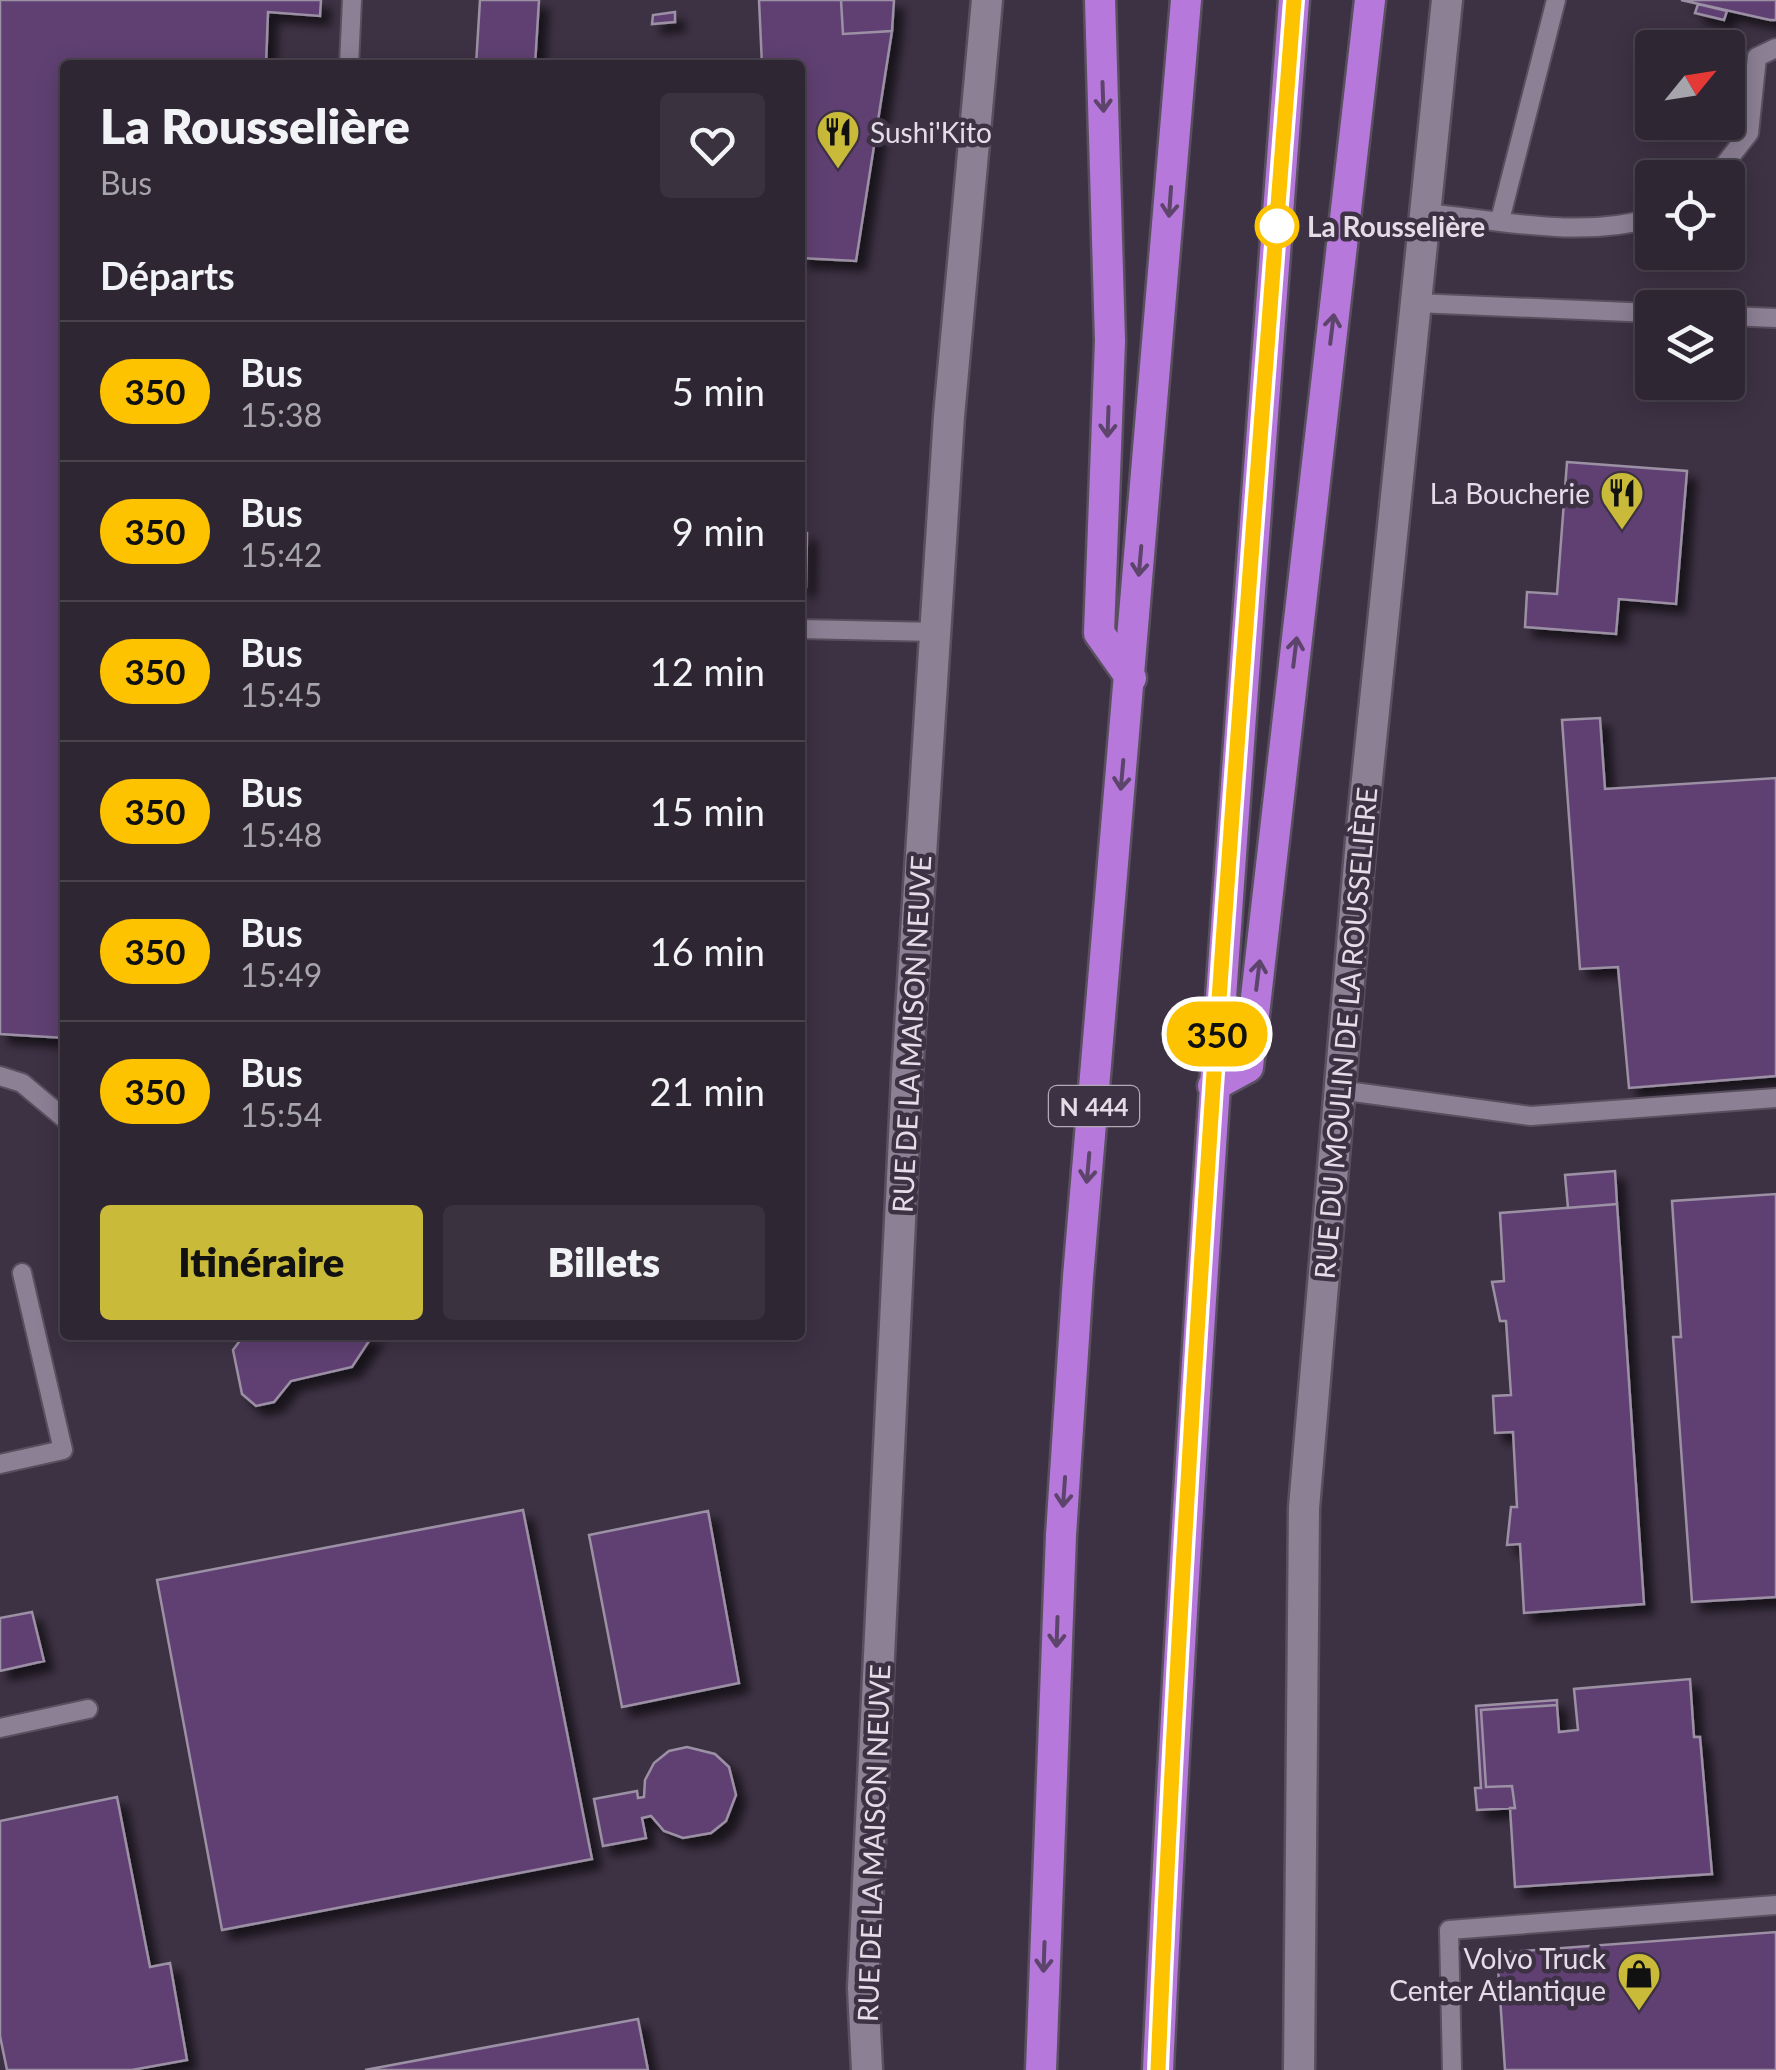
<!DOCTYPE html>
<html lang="fr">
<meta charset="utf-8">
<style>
body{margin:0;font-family:Lato,sans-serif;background:#3a323f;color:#f1f3f6;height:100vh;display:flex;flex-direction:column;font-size:38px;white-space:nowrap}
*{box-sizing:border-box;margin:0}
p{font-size:32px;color:#a7a5ac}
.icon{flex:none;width:55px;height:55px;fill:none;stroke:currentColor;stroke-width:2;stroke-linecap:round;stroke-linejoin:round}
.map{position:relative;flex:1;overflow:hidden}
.drawer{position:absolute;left:60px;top:60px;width:745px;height:1280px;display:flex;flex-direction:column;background:#2e2633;border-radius:10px;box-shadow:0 5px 25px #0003,0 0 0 2px #49434e}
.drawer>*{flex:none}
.badge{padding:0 20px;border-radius:32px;font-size:35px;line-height:65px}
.needle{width:65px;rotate:60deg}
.fabs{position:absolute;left:1635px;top:30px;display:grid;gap:20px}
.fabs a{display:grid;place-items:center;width:110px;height:110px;border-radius:10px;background:#2e2633;box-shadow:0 5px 25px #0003,0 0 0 2px #49434e;font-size:50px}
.map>.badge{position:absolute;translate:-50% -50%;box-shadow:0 0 0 5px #fff}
h2{padding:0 40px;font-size:38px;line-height:90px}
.round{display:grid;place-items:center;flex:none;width:105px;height:105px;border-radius:10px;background:#3a323f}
.headline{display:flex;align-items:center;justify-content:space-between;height:170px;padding:0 40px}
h1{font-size:48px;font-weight:800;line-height:75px}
.cta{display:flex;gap:20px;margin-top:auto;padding:20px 40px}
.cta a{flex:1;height:115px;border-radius:10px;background:#caba3a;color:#111;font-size:40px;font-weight:800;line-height:115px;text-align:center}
.cta a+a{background:#3a323f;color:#f1f3f6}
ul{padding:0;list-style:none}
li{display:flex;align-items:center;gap:30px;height:140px;padding:0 40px;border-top:2px solid #49434e}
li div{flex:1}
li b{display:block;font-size:38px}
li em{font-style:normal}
li .badge{min-width:110px;font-weight:700;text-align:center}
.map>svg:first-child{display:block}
.building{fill:#604173;stroke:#9c90a5;stroke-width:2.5;filter:url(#shadow)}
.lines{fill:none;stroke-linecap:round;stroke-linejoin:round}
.lane-casing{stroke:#59505f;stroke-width:22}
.street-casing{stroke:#59505f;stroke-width:35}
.highway-casing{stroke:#59505f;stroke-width:35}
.lane{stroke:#8c8095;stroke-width:18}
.street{stroke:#8c8095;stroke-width:30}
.highway{stroke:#b778dc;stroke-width:30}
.oneway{stroke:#5c446a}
.line-casing{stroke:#fff;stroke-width:22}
.line{stroke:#fdc300;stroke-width:15}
.stop-dot{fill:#fff;stroke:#fdc300;stroke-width:5}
.labels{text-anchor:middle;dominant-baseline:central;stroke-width:9;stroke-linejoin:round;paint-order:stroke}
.shield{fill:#3d3244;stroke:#b2aab7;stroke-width:2.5}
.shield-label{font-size:25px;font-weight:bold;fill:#e4dde8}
.poi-label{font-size:28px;fill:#e4dde8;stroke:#3d3244;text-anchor:end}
.stop-label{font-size:28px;font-weight:bold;fill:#e4dde8;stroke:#3d3244;text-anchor:start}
.street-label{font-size:28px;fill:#e4dde8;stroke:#3d3244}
</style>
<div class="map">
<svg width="1776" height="2070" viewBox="0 0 1776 2070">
<defs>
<filter id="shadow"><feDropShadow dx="9" dy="9" stdDeviation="5" flood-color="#0009"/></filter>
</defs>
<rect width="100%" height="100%" fill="#3d3244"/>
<path class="building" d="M 0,0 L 321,0 L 320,16 L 268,12 L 266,65 L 65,65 L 65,1038 L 0,1034 Z
M 480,0 L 539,0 L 535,65 L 476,65 Z
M 759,0 L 841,0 L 843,34 L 892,31 L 856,261 L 800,258 L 800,65 L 762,65 Z
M 841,0 L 894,0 L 892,31 L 843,34 Z
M 1681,0 L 1776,0 L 1776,20 L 1770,20 Z
M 1698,4 L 1727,11 L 1724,20 L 1695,13 Z
M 675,12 L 675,22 L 652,24 L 653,15 Z
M 1567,462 L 1687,471 L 1676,604 L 1619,599 L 1616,634 L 1525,627 L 1527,592 L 1557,594 Z
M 800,533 L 807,533 L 806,587 L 800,587 Z
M 1600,718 L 1605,789 L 1776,778 L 1776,1076 L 1629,1088 L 1618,967 L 1580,969 L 1562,720 Z
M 1615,1171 L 1617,1204 L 1568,1208 L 1565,1175 Z
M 1776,1194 L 1776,1597 L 1692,1602 L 1673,1337 L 1681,1337 L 1672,1201 Z
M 1617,1204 L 1644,1604 L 1524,1613 L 1520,1544 L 1507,1545 L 1511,1507 L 1517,1507 L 1513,1432 L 1495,1433 L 1493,1396 L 1511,1395 L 1506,1321 L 1500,1321 L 1492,1282 L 1504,1281 L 1500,1213 Z
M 244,1335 L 373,1335 L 352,1367 L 291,1381 L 274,1402 L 256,1406 L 242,1394 L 233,1350 Z
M 523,1510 L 592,1859 L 222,1930 L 157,1580 Z
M 708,1511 L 739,1683 L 622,1707 L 589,1535 Z
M 32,1612 L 44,1661 L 0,1671 L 0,1618 Z
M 1690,1679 L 1694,1737 L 1700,1737 L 1712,1874 L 1515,1887 L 1510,1808 L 1515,1808 L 1512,1786 L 1486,1787 L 1481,1710 L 1557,1705 L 1559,1732 L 1578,1730 L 1574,1689 Z
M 1557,1700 L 1557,1705 L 1481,1710 L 1486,1787 L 1512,1786 L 1515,1808 L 1477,1810 L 1475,1788 L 1481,1788 L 1476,1706 Z
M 687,1747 L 715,1754 L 729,1767 L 736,1795 L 726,1821 L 711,1833 L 683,1838 L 664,1831 L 651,1816 L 642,1818 L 646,1838 L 603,1846 L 594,1799 L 637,1791 L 638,1798 L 644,1797 L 645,1780 L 654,1763 L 669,1751 Z
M 117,1797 L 150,1967 L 170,1963 L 187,2060 L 132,2070 L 7,2070 L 0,2036 L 0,1821 Z
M 1776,1932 L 1776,2070 L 1505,2070 L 1497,1953 Z
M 638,2019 L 648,2070 L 365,2070 Z"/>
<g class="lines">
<defs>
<path id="lane" d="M 349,65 L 352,0
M 1714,178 L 1749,133 L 1757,57 L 1776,48
M 1425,213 C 1498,220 1580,239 1652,218
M 1500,220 L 1556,0
M 1416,303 L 1652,313
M 1728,316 L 1776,318
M 800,629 L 935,632
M 0,1076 L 22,1083 L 65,1119
M 1339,1090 L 1531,1116 L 1776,1098
M 0,1464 L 63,1450 L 22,1273
M 0,1728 L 88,1709
M 1452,2070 L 1449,1930 L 1776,1905"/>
<path id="street" d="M 867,2070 L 863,1988 L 907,1075 L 949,416 L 987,0
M 1299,2070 L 1304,1508 L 1362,828 L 1447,0"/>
<path id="highway" d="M 1100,0 L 1110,341 L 1099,633 L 1131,678
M 1213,1086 L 1248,1067 L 1370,0
M 1041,2070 L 1061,1535 L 1078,1277 L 1186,0
M 1158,2070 C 1190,1379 1242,690 1294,0"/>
</defs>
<use href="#lane" class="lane-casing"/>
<use href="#street" class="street-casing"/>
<use href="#highway" class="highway-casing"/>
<use href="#lane" class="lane"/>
<use href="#street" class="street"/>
<use href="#highway" class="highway"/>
</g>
<defs><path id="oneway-shaft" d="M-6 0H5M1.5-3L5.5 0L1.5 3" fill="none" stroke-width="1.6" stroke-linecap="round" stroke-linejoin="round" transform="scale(2.5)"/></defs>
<g class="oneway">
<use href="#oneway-shaft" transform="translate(1103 97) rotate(88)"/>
<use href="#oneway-shaft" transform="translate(1170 202) rotate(94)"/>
<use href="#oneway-shaft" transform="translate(1332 329) rotate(-83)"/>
<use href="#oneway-shaft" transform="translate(1108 422) rotate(92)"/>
<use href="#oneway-shaft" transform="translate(1140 561) rotate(95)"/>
<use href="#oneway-shaft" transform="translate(1295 652) rotate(-83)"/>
<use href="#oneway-shaft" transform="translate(1122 775) rotate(95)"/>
<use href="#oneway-shaft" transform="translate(1258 975) rotate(-83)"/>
<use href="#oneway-shaft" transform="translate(1088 1168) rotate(95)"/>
<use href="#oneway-shaft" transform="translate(1064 1492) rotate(94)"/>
<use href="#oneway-shaft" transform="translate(1057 1632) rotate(92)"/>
<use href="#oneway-shaft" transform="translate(1044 1957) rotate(92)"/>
</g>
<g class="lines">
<defs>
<path id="line" d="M 1158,2070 C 1187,1379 1240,689 1294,0"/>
</defs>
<use href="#line" class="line-casing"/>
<use href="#line" class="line"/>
</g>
<defs>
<symbol id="restaurant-pin" viewBox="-11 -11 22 30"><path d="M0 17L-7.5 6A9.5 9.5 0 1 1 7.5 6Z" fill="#caba3a" stroke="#3d3244"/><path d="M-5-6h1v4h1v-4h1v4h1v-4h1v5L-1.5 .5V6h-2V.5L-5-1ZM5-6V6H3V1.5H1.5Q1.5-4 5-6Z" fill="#111"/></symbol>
<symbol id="shop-pin" viewBox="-11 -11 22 30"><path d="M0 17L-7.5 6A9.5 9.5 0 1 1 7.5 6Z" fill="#caba3a" stroke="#3d3244"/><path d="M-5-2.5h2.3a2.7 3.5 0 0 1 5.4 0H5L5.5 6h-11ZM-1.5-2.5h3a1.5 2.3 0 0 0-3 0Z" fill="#111"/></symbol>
</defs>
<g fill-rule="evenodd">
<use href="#restaurant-pin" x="813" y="107" width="50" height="68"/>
<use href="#restaurant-pin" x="1597" y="468" width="50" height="68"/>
<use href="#shop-pin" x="1614" y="1949" width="50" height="68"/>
</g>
<circle class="stop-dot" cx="1277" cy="226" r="20"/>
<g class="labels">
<rect class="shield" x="1049" y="1086" width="90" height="40" rx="8"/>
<g class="shield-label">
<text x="1094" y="1106">N 444</text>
</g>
<g class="poi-label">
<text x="870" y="132" text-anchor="start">Sushi'Kito</text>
<text x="1590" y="493">La Boucherie</text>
<text x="1606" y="1958">Volvo Truck<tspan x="1606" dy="32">Center Atlantique</tspan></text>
</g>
<g class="stop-label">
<text x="1307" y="226">La Rousselière</text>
</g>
<g class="street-label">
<text transform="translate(1345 1033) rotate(-85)">RUE DU MOULIN DE LA ROUSSELIÈRE</text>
<text transform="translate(911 1034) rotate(-87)">RUE DE LA MAISON NEUVE</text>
<text transform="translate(873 1843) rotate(-88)">RUE DE LA MAISON NEUVE</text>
</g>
</g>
</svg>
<div class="fabs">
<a><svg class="needle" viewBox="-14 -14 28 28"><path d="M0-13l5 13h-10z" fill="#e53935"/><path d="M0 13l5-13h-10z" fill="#a7a5ac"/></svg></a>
<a><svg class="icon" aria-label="locate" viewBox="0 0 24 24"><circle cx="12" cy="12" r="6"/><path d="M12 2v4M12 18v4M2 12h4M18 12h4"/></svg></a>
<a><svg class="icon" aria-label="layers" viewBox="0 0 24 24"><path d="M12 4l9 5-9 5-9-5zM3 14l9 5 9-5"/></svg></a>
</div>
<b class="badge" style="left:1217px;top:1034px;background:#fdc300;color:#111">350</b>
<section class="drawer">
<div class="headline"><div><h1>La Rousselière</h1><p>Bus</p></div><a class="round"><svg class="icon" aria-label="heart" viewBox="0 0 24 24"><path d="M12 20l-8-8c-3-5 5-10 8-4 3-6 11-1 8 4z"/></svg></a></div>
<h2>Départs</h2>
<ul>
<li><span class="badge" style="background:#fdc300;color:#111">350</span><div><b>Bus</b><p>15:38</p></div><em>5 min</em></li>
<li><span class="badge" style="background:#fdc300;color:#111">350</span><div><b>Bus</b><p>15:42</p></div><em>9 min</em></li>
<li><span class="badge" style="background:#fdc300;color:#111">350</span><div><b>Bus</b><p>15:45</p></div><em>12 min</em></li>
<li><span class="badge" style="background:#fdc300;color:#111">350</span><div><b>Bus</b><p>15:48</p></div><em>15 min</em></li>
<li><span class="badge" style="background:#fdc300;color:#111">350</span><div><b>Bus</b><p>15:49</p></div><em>16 min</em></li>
<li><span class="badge" style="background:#fdc300;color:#111">350</span><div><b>Bus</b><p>15:54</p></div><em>21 min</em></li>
</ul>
<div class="cta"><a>Itinéraire</a><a>Billets</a></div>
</section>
</div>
